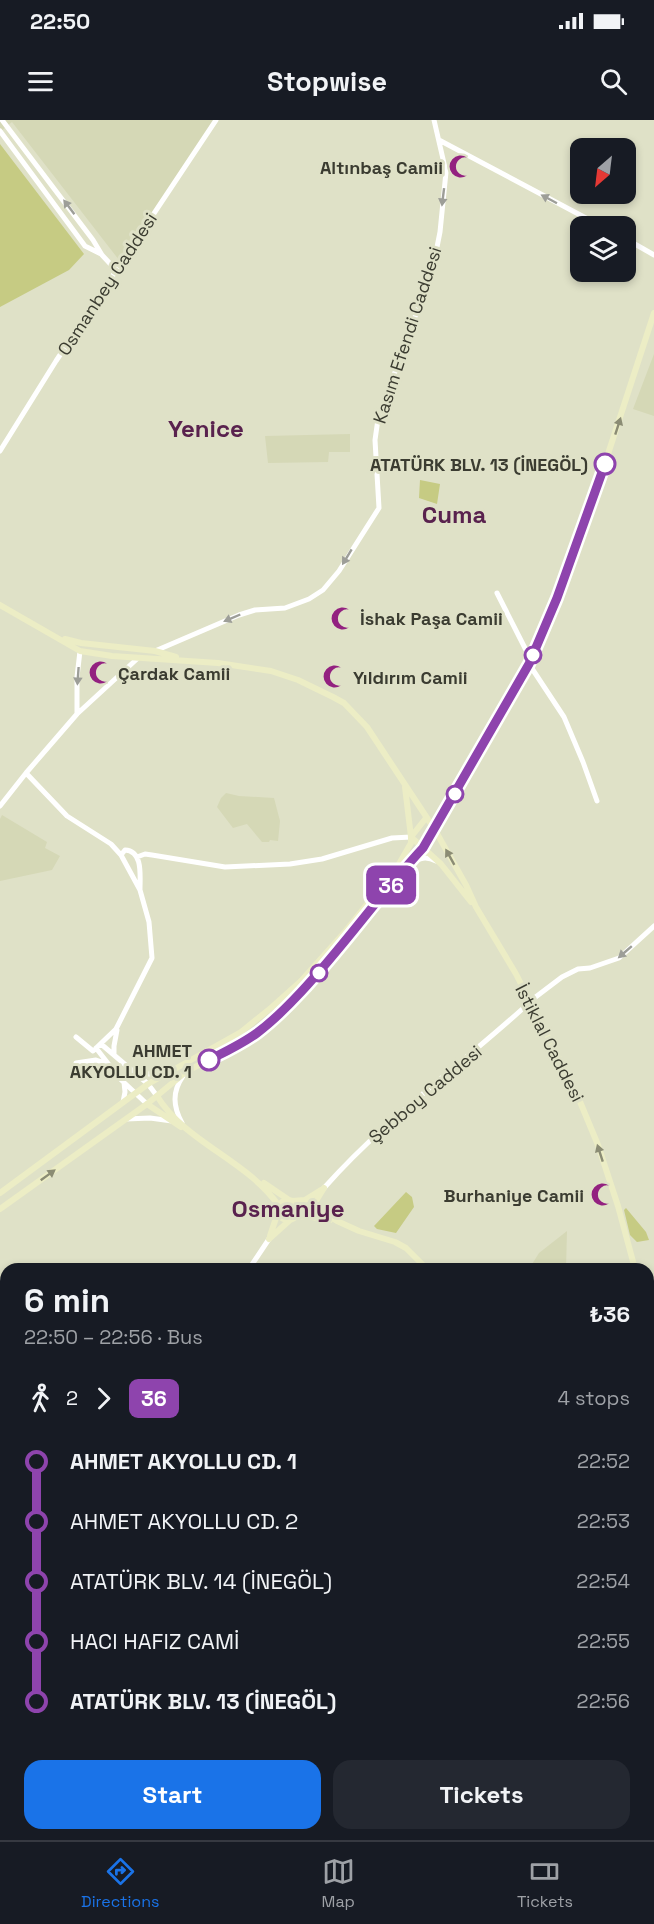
<!DOCTYPE html>
<meta charset="utf-8">
<style>
body{margin:0;font-family:"Space Grotesk",sans-serif;background:#242831;color:#f1f3f6;height:100vh;display:flex;flex-direction:column;font-size:22px;white-space:nowrap}
*{box-sizing:border-box;margin:0}
p{font-size:20px;color:#9ea1a6}
.icon{flex:none;width:33px;height:33px;fill:none;stroke:currentColor;stroke-width:2;stroke-linecap:round;stroke-linejoin:round}
.map{position:relative;flex:1;overflow:hidden}
.details{position:absolute;left:0px;top:1143px;width:654px;height:578px;display:flex;flex-direction:column;background:#171b24;border-radius:18px 18px 0 0;box-shadow:0 3px 9px #0003}
.details>*{flex:none}
.badge{padding:0 12px;border-radius:9px;font-size:21px;line-height:39px}
.needle{width:39px;rotate:208deg}
.fabs{position:absolute;left:570px;top:18px;display:grid;gap:12px}
.fabs a{display:grid;place-items:center;width:66px;height:66px;border-radius:12px;background:#171b24;box-shadow:0 3px 9px #0003;font-size:30px}
.map>.badge{position:absolute;translate:-50% -50%;box-shadow:0 0 0 3px #fff}
.legs{display:flex;align-items:center;gap:9px;height:66px;padding:0 24px;font-size:20px}
.legs p{margin-inline-start:auto}
.headline{display:flex;align-items:center;justify-content:space-between;height:102px;padding:0 24px}
h1{font-size:33px;font-weight:800;line-height:45px}
.button{display:flex;gap:12px;margin-top:auto;padding:12px 24px}
.button a{flex:1;height:69px;border-radius:18px;background:#1a73e8;color:#fff;font-size:24px;font-weight:800;line-height:69px;text-align:center}
.button a+a{background:#242831;color:#f1f3f6}
ul{padding:0 24px;list-style:none}
li{display:flex;align-items:center;gap:21px;height:60px;font-size:22px}
li i{display:grid;place-items:center;width:9px;height:100%;margin:0 8px;background:currentColor}
li i::after{content:'';width:15px;height:15px;margin:-8px;border:4px solid;border-radius:50%;background:#171b24}
li p{margin-inline-start:auto}
li:first-child i{background:linear-gradient(#0000 50%,currentColor 0)}
li:last-child i{background:linear-gradient(currentColor 50%,#0000 0)}
.status{display:flex;justify-content:space-between;align-items:center;height:42px;padding:0 30px;background:#171b24;direction:ltr}
.status svg{height:16px;fill:currentColor}
header{display:flex;justify-content:space-between;align-items:center;height:78px;padding:0 24px;background:#171b24;font-size:27px;font-weight:800}
.menu{display:flex;justify-content:space-around;align-items:center;height:84px;border-top:2px solid #363941;background:#171b24;font-size:16px;color:#9ea1a6}
.menu a{display:grid;justify-items:center;gap:3px}
.menu .on{color:#1a73e8}
.map>svg:first-child{display:block}
.built{fill:#d5d8b6}
.green{fill:#c6cb83}
.lines{fill:none;stroke-linecap:round;stroke-linejoin:round}
.tertiary{stroke:#fff;stroke-width:5}
.secondary{stroke:#ecedc5;stroke-width:6}
.trunk{stroke:#cccf64;stroke-width:8}
.oneway{fill:#9d9e98}
.oneway2{fill:#8b8c74}
.line-1-casing{stroke:#fff;stroke-width:14}
.line-1{stroke:#8e44ad;stroke-width:9}
.stop-1-dot{fill:#fff;stroke:#8e44ad;stroke-width:3}
.labels{text-anchor:middle;dominant-baseline:central;stroke-width:6;stroke-linejoin:round;paint-order:stroke}
.poi-label{font-size:18px;font-weight:bold;fill:#3b3c31;stroke:#dfe1c7;text-anchor:start}
.street-label{font-size:18px;fill:#3b3c31;stroke:#dfe1c7}
.stop-label{font-size:18px;font-weight:bold;fill:#3b3c31;stroke:#dfe1c7;text-anchor:end}
.district-label{font-size:24px;font-weight:bold;fill:#59224e;stroke:#dfe1c7}
</style>
<div class="status"><b>22:50</b><svg viewBox="0 0 49 12"><path d="M0 12V9h3v3zM5 12V6h3v6zM10 12V3h3v9zM15 12V0h3v12zM26 1h20v11H26zM47 4h2v5h-2z"/></svg></div>
<header><svg class="icon" aria-label="menu" viewBox="0 0 24 24"><path d="M4 6h16M4 12h16M4 18h16"/></svg>Stopwise<svg class="icon" aria-label="search" viewBox="0 0 24 24"><circle cx="10" cy="10" r="6"/><path d="M15 15l6 6"/></svg></header>
<div class="map">
<svg width="654" height="1720" viewBox="0 0 654 1720">
<rect width="100%" height="100%" fill="#dfe1c7"/>
<path class="built" d="M 0,0 L 217,0 L 119,140 L 12,2 L 0,12 Z
M 654,234 L 654,296 L 633,289 Z
M 350,314 L 350,332 L 329,332 L 328,342 L 268,343 L 265,316 Z
M 226,673 L 239,676 L 274,678 L 280,701 L 278,721 L 270,720 L 269,722 L 262,722 L 247,704 L 233,708 L 217,687 L 221,678 Z
M 2,695 L 47,722 L 45,728 L 60,736 L 52,750 L 0,761 L 0,699 Z
M 567,1111 L 566,1149 L 529,1149 L 539,1133 Z
M 0,1389 L 6,1395 L 6,1714 L 336,1714 L 341,1720 L 0,1720 Z"/>
<path class="green" d="M 0,24 L 84,134 L 69,150 L 0,187 Z
M 420,360 L 440,364 L 437,384 L 419,378 Z
M 406,1072 L 412,1077 L 414,1087 L 396,1113 L 377,1109 L 374,1106 Z
M 626,1088 L 646,1112 L 649,1120 L 637,1122 L 630,1115 L 624,1090 Z"/>
<g class="lines">
<path class="tertiary" d="M 2,0 L 93,120 L 102,135 L 116,150
M 0,11 L 85,126 L 101,134
M 439,20 L 601,106
M 626,119 L 654,135
M 0,331 L 56,241 L 216,0
M 497,473 L 531,540
M 155,531 L 239,495 L 255,490 L 285,488 L 309,479 L 323,470 L 339,451 L 379,388 L 375,320 L 378,299 L 433,147 L 440,112 L 446,52 L 434,0
M 529,544 L 564,597 L 583,642 L 597,681
M 77,594 L 77,557 L 80,531
M 26,653 L 67,696 L 111,724 L 121,735 L 140,770 L 149,802 L 152,838 L 116,909 L 93,931 L 76,917
M 0,686 L 26,653 L 77,594 L 138,538
M 121,735 L 125,730 C 143,731 140,755 140,769
M 137,737 L 145,734 L 152,735 L 225,747 L 290,744 L 322,739 L 392,718 L 411,717
M 411,743 C 420,738 426,736 436,741
M 529,882 L 562,857 L 578,849 L 590,848 L 619,838 L 654,806
M 101,924 L 148,964 L 157,976
M 96,928 L 110,946
M 114,935 L 114,926 L 117,910
M 76,943 L 96,940 L 102,942 L 147,984
M 137,953 L 163,955
M 123,982 L 125,972 L 124,962
M 126,999 L 150,998 L 172,1001
M 182,1003 C 173,986 172,972 183,956
M 324,1068 C 385,999 461,945 529,883
M 249,1149 L 269,1119
M 554,1714 L 565,1720"/>
<path class="secondary" d="M 0,485 L 80,531 L 112,536 L 218,543 L 271,551 L 298,560 L 333,577 L 344,583 L 367,607 L 435,710 L 466,765 L 476,787 L 516,854 L 576,972 L 598,1025 L 618,1086 L 635,1149
M 65,519 L 81,523 L 155,531 L 176,537
M 405,667 L 411,717
M 411,717 L 441,744 L 471,782
M 157,976 C 186,1023 247,1040 279,1086
M 147,984 L 181,1007
M 264,1063 L 289,1080
M 324,1068 L 316,1081 L 315,1086 L 337,1101 L 359,1111 L 395,1122 L 406,1128 L 427,1149
M 0,1073 L 148,964 L 241,912 L 272,887 L 301,861 L 344,813 L 399,744 L 411,723 L 411,717 L 426,698
M278 1090a10 10 0 1 1 20 0a10 10 0 1 1-20 0Z
M 292,1081 L 305,1080 L 321,1070
M 0,1089 L 147,984 L 187,951 L 237,926 L 257,913 L 278,896 L 320,851 L 405,748 L 423,728 L 529,544 L 546,504 L 592,383 L 654,193
M 294,1097 L 306,1096 L 330,1100
M 270,1116 L 278,1092
M 269,1119 L 290,1100
M 648,1197 L 654,1218"/>
<path class="trunk" d="M 0,1272 L 6,1278
M 0,1290 L 6,1296
M 442,1714 L 447,1720
M 458,1714 L 463,1720"/>
</g>
<defs><path id="oneway-solid" d="M-6-.8H1V-3.2L6.5 0L1 3.2V.8H-6Z" transform="scale(1.5)"/></defs>
<g class="oneway">
<use href="#oneway-solid" transform="translate(443 77) rotate(97)"/>
<use href="#oneway-solid" transform="translate(549 79) rotate(-152)"/>
<use href="#oneway-solid" transform="translate(69 87) rotate(-127)"/>
<use href="#oneway-solid" transform="translate(347 437) rotate(121)"/>
<use href="#oneway-solid" transform="translate(232 498) rotate(157)"/>
<use href="#oneway-solid" transform="translate(78 556) rotate(94)"/>
<use href="#oneway-solid" transform="translate(625 832) rotate(139)"/>
</g>
<g class="oneway2">
<use href="#oneway-solid" transform="translate(618 306) rotate(-72)"/>
<use href="#oneway-solid" transform="translate(450 737) rotate(-119)"/>
<use href="#oneway-solid" transform="translate(600 1033) rotate(-108)"/>
<use href="#oneway-solid" transform="translate(48 1055) rotate(-36)"/>
</g>
<g class="lines">
<defs>
<path id="line-1" d="M 209,940 C 225,932 242,924 257,913 C 273,901 287,887 301,872 C 344,826 380,774 423,728 L 529,544 L 557,478 L 605,344"/>
</defs>
<use href="#line-1" class="line-1-casing"/>
<use href="#line-1" class="line-1"/>
</g>
<defs>
<symbol id="mosque-bare" viewBox="-9 -9 18 18"><path d="M3.5-4.9A6 6 0 1 0 3.5 4.9A5 5 0 1 1 3.5-4.9Z" fill="#932180" stroke="#dfe1c7" stroke-width="2.5" paint-order="stroke"/></symbol>
</defs>
<g fill-rule="evenodd">
<use href="#mosque-bare" x="444" y="30" width="33" height="33"/>
<use href="#mosque-bare" x="326" y="482" width="33" height="33"/>
<use href="#mosque-bare" x="84" y="536" width="33" height="33"/>
<use href="#mosque-bare" x="318" y="540" width="33" height="33"/>
<use href="#mosque-bare" x="586" y="1058" width="33" height="33"/>
</g>
<g class="stop-1-dot">
<circle cx="605" cy="344" r="10"/>
<circle cx="533" cy="535" r="8"/>
<circle cx="455" cy="674" r="8"/>
<circle cx="319" cy="853" r="8"/>
<circle cx="209" cy="940" r="10"/>
</g>
<g class="labels">
<g class="poi-label">
<text x="443" y="47" text-anchor="end">Altınbaş Camii</text>
<text x="360" y="498">İshak Paşa Camii</text>
<text x="118" y="553">Çardak Camii</text>
<text x="353" y="557">Yıldırım Camii</text>
<text x="584" y="1075" text-anchor="end">Burhaniye Camii</text>
</g>
<g class="street-label">
<text transform="translate(107 164) rotate(-57)">Osmanbey Caddesi</text>
<text transform="translate(407 215) rotate(-72)">Kasım Efendi Caddesi</text>
<text transform="translate(550 923) rotate(63)">İstiklal Caddesi</text>
<text transform="translate(425 974) rotate(-40)">Şebboy Caddesi</text>
</g>
<g class="stop-label">
<text x="588" y="344">ATATÜRK BLV. 13 (İNEGÖL)</text>
<text x="192" y="930">AHMET<tspan x="192" dy="21">AKYOLLU CD. 1</tspan></text>
</g>
<g class="district-label">
<text x="206" y="308">Yenice</text>
<text x="454" y="394">Cuma</text>
<text x="288" y="1088">Osmaniye</text>
</g>
</g>
</svg>
<div class="fabs">
<a><svg class="needle" viewBox="-14 -14 28 28"><path d="M0-13l5 13h-10z" fill="#e53935"/><path d="M0 13l5-13h-10z" fill="#9ea1a6"/></svg></a>
<a><svg class="icon" aria-label="layers" viewBox="0 0 24 24"><path d="M12 4l9 5-9 5-9-5zM3 14l9 5 9-5"/></svg></a>
</div>
<b class="badge" style="left:391px;top:765px;background:#8e44ad;color:#fff">36</b>
<section class="details">
<div class="headline"><div><h1>6 min</h1><p>22:50 – 22:56 · Bus</p></div><b>₺36</b></div>
<div class="legs"><svg class="icon" aria-label="walk" viewBox="0 0 24 24"><circle cx="13" cy="4" r="2"/><path d="M13 8l-2 6 4 7M11 14l-3 7M7 12l3-4h3l4 4"/></svg>2<svg class="icon" aria-label="forward" viewBox="0 0 24 24"><path d="M9 5l7 7-7 7"/></svg><b class="badge" style="background:#8e44ad;color:#fff">36</b><p>4 stops</p></div>
<ul>
<li><i style="color:#8e44ad"></i><b>AHMET AKYOLLU CD. 1</b><p>22:52</p></li>
<li><i style="color:#8e44ad"></i><span>AHMET AKYOLLU CD. 2</span><p>22:53</p></li>
<li><i style="color:#8e44ad"></i><span>ATATÜRK BLV. 14 (İNEGÖL)</span><p>22:54</p></li>
<li><i style="color:#8e44ad"></i><span>HACI HAFIZ CAMİ</span><p>22:55</p></li>
<li><i style="color:#8e44ad"></i><b>ATATÜRK BLV. 13 (İNEGÖL)</b><p>22:56</p></li>
</ul>
<div class="button"><a>Start</a><a>Tickets</a></div>
</section>
</div>
<nav class="menu">
<a class="on"><svg class="icon" aria-label="directions" viewBox="0 0 24 24"><path d="M12 3l9 9-9 9-9-9zM9 14v-3h6M13 9l2 2-2 2"/></svg>Directions</a>
<a><svg class="icon" aria-label="map" viewBox="0 0 24 24"><path d="M3 6l6-2 6 2 6-2v14l-6 2-6-2-6 2zM9 4v14M15 6v14"/></svg>Map</a>
<a><svg class="icon" aria-label="tickets" viewBox="0 0 24 24"><path d="M3 7h18v10H3zM15 7v10"/></svg>Tickets</a>
</nav>
